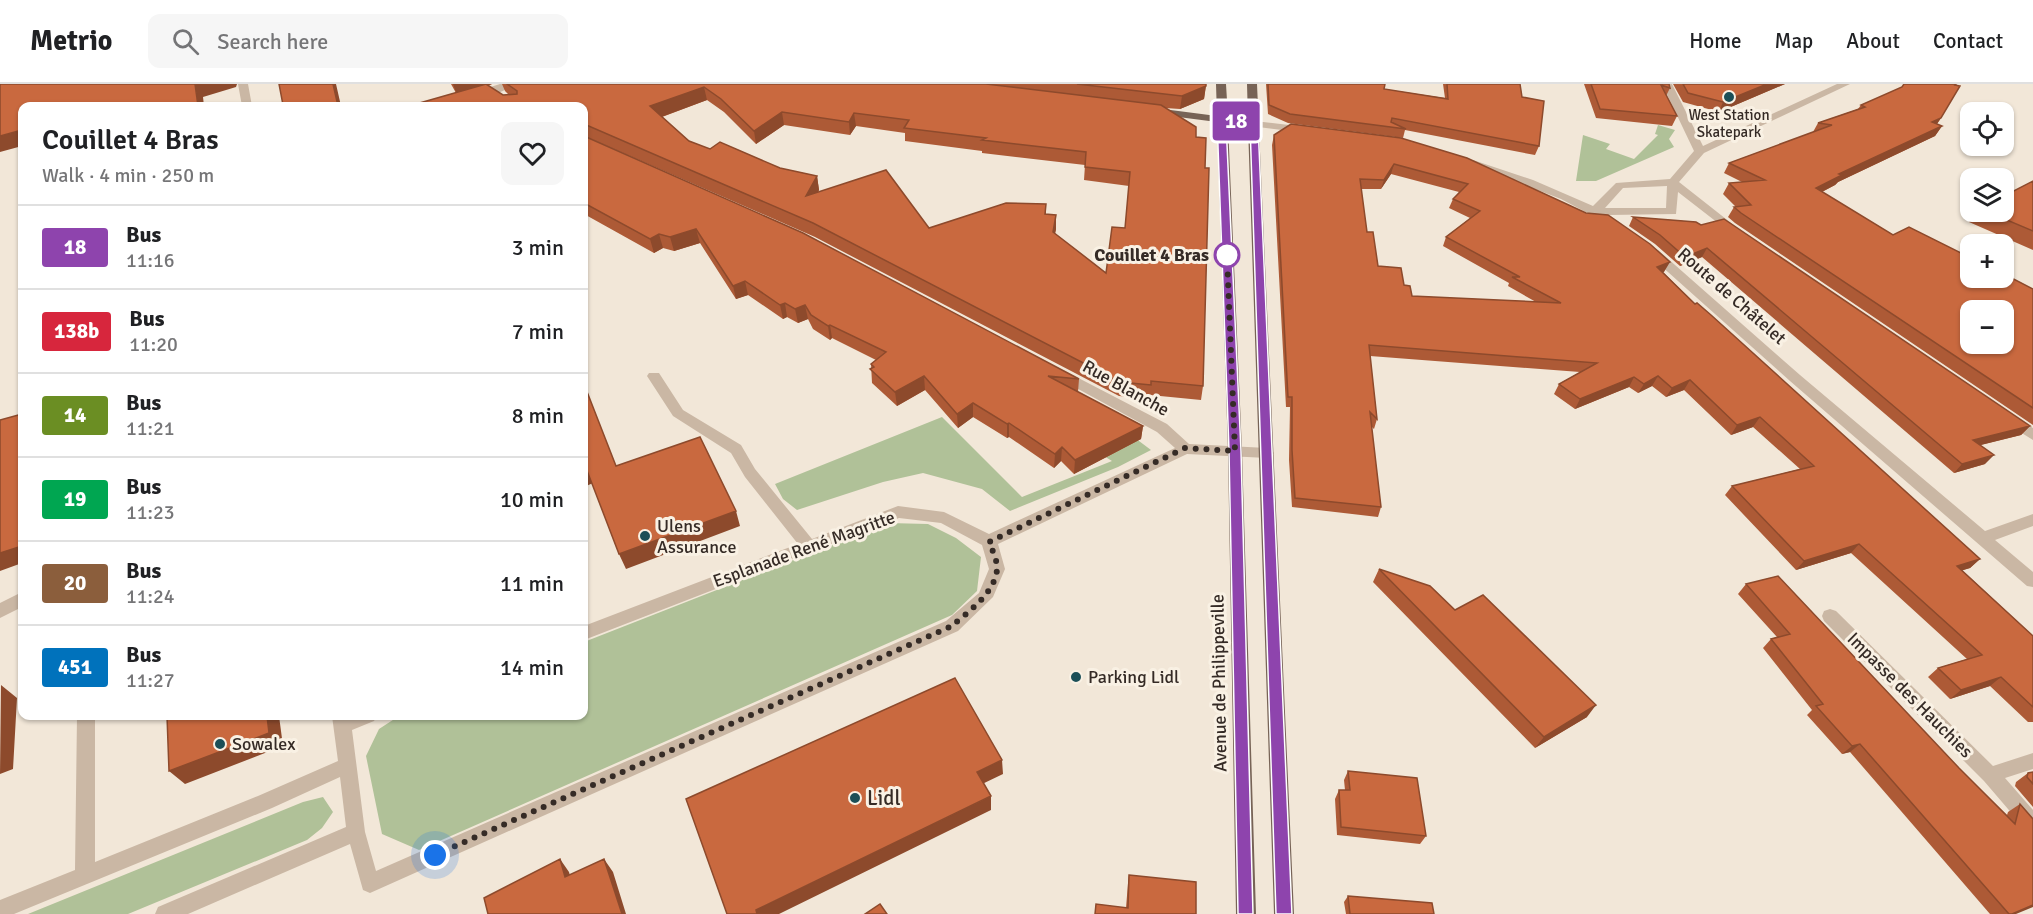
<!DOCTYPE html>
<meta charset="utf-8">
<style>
body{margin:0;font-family:Signika,sans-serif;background:#f6f6f6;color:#202124;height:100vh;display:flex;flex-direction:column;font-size:22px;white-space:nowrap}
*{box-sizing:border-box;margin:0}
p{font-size:20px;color:#757577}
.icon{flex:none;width:33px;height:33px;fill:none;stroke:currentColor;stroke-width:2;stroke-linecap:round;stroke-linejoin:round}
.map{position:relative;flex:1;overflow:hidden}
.side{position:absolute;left:18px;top:18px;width:570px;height:618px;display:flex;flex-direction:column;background:#fff;border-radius:12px;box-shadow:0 2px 4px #0004}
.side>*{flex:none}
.badge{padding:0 12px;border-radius:4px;font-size:21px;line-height:39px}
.tools{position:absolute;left:1960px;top:18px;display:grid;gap:12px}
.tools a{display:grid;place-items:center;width:54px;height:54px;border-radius:12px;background:#fff;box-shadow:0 2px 4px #0004;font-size:30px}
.you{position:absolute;width:30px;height:30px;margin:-15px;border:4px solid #fff;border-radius:50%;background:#1a73e8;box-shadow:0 0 0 9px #1a73e833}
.map>.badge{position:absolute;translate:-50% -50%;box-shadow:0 0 0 3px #fff}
.round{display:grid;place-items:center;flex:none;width:63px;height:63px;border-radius:12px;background:#f6f6f6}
.overview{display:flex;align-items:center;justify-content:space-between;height:102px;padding:0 24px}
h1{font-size:28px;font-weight:600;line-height:45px}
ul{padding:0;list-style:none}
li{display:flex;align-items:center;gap:18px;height:84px;padding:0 24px;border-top:2px solid #e0e0e0}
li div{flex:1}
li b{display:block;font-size:22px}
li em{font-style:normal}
li .badge{min-width:66px;font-weight:700;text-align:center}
header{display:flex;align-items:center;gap:36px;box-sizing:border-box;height:84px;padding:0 30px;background:#fff;border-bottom:2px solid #e0e0e0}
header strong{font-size:28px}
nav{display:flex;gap:33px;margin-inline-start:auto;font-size:21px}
.search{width:420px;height:54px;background:#f6f6f6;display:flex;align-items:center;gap:15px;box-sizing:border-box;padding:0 21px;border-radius:12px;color:#757577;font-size:22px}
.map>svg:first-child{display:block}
.green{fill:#b0c198}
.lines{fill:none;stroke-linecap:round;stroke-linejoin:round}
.minor{fill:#cab7a4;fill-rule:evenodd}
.major{fill:#776356;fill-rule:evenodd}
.wall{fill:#ad5a36;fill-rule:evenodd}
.shaded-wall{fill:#8d4a2c}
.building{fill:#c9693f;stroke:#8d4a2c;stroke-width:1.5;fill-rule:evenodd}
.line{fill:#8e44ad;stroke:#fff;stroke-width:1.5}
.walk{stroke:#352b26;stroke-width:6;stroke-dasharray:0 10.8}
.poi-dot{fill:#1b4f57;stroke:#f9f1e4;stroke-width:2}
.stop-dot{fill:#fff;stroke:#8e44ad;stroke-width:3}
.labels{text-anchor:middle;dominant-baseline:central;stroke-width:6;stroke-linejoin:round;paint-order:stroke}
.far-poi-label{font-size:15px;fill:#352b26;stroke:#f9f1e4}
.stop-label{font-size:18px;font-weight:bold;fill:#352b26;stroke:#f9f1e4;text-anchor:end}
.street-label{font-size:18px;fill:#352b26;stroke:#f9f1e4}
.poi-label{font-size:18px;fill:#352b26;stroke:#f9f1e4;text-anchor:start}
.near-poi-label{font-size:21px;fill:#352b26;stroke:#f9f1e4;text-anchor:start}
</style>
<header>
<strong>Metrio</strong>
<div class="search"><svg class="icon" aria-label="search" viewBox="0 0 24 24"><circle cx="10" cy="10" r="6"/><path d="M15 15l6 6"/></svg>Search here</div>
<nav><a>Home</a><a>Map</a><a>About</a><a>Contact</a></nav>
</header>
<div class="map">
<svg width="2033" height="830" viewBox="0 0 2033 830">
<rect width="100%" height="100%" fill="#f2e7d8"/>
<path class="green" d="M 1658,41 L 1675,46 L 1669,55 L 1674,63 L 1596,97 L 1576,97 L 1583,51 L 1610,60 L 1606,65 L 1634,75 L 1658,51 L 1655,50 Z
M 942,333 L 1022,413 L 1112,377 L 1099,369 L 1123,345 L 1151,366 L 1118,383 L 1010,427 L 982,405 L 923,389 L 883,398 L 797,426 L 783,415 L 775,400 Z
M 888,439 L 928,440 L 956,454 L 981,473 L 977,507 L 952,531 L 419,766 L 382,750 L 366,672 L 379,645 L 399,632 L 584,632 L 584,558 Z
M 323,713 L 333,728 L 322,744 L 307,756 L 128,830 L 28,830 L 303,718 Z"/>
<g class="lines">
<path class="minor" d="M 238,0 L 248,0 L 252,22 L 242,22 Z
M 500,0 L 514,0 C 499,13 449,24 430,22 Z
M 1662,0 L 1672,0 L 1703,62 L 1837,0 L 1850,0 L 1704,69 L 1679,98 L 1740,146 L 1740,152 L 1736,153 L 1678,108 L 1676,130 L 1609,131 L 1622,140 L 1616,144 L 1561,115 L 1467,79 L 1473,76 L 1533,96 L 1593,122 L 1616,99 L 1670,95 L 1694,67 ZM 1667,102 L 1666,124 L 1605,124 L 1623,104 Z
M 1254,37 L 1306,43 L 1311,46 L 1306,49 L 1250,42 L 1249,40 Z
M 1654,165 L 1658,166 L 1800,291 L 1985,447 L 2033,430 L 2033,442 L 1995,456 L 2033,488 L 2033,503 L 2027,502 L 1790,297 L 1650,172 L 1648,169 Z
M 1063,286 L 1167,340 L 1189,360 L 1267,364 L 1274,369 L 1267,374 L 1187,370 L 998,460 L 1005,485 L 993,513 L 958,547 L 370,809 L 363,806 L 350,760 L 188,830 L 155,830 L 158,823 L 346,743 L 340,693 L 272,724 L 14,830 L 0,830 L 0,816 L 75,786 L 77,632 L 95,632 L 95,778 L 258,712 L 338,677 L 332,632 L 377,632 L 374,637 L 352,646 L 365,748 L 376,787 L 946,537 L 979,509 L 989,485 L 982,461 L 941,439 L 899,434 L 584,556 L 584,542 L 798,460 L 745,393 L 731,369 L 673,332 L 647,292 L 649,289 L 659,289 L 683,326 L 741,361 L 755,385 L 812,455 L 898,422 L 944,428 L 989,450 L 1175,364 L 1157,348 L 1058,294 L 1056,291 Z
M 2009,329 L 2033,344 L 2033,356 L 2004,338 L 2002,334 Z
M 22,508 L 22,523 L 0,534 L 0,519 Z
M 1830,525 L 1836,527 L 1993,682 L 2033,669 L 2033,685 L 2005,694 L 2033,726 L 2033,749 L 2026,746 L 1984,697 L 1824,537 L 1822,532 L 1824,527 Z"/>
<path class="major" d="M 1216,0 L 1226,0 L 1228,33 L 1248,36 L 1247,0 L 1257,0 L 1294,830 L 1274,830 L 1248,42 L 1228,40 L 1242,367 L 1256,830 L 1236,830 L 1228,367 L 1217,38 L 1155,30 L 1150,27 L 1155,24 L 1217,32 Z"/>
</g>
<path class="wall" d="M 451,0 L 492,0 L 488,2 L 503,11 L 509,11 L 505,7 L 502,0 L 1206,0 L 1204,15 L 1180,25 L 1165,24 L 1196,53 L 1205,84 L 1203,302 L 1201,316 L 1150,311 L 1149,315 L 1119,312 L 815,153 L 584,52 L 1079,295 L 1078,308 L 1143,342 L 1141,355 L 1074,390 L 1061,377 L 1054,384 L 1009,353 L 1007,354 L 973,333 L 958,344 L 925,306 L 897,322 L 872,299 L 871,280 L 876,276 L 832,254 L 830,256 L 813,245 L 808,235 L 798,239 L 787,233 L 783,235 L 748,211 L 736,215 L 700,159 L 674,167 L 663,164 L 654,169 L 584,130 L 584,22 L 456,9 ZM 707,16 L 724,28 L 756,60 L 784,41 L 850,51 L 856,42 L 905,49 L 905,57 L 982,67 L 982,69 L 1085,81 L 1084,96 L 1129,102 L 1125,144 L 1106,189 L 1055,150 L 1056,145 L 1046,130 L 1046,120 L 929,144 L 818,108 L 819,106 L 817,92 L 780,84 L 710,65 L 689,57 L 662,33 Z
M 1266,0 L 1385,0 L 1384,5 L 1445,14 L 1443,0 L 1520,0 L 1522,13 L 1539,62 L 1535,71 L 1405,46 L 1403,54 L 1288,39 L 1268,30 Z
M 1584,0 L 1669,0 L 1670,4 L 1666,12 L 1677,32 L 1672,42 L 1596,34 Z
M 1673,0 L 1785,0 L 1719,28 L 1683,18 Z
M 1904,0 L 1956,0 L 1941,34 L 1937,40 L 1942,42 L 1935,52 L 1838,98 L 1835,101 L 1822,108 L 1893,151 L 2033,205 L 2033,341 L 1735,139 L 1728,133 L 1734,123 L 1736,123 L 1723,110 L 1729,99 L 1742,98 L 1724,89 L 1729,79 L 1813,48 L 1818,39 L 1858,25 L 1861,21 L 1901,4 Z
M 1274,51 L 1401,54 L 1664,188 L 1663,188 L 1695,220 L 1980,475 L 1970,484 L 1962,486 L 2033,552 L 2033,638 L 2028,638 L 1990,602 L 1950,615 L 1928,593 L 1938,584 L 1967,575 L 1851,469 L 1796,486 L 1725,411 L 1732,402 L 1800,385 L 1753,343 L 1731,351 L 1684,306 L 1666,313 L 1652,302 L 1638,309 L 1629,303 L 1575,325 L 1554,310 L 1559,300 L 1580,288 L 1370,272 L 1377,335 L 1374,345 L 1371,342 L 1381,423 L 1378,433 L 1292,423 L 1289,376 L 1290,323 L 1286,323 L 1272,61 ZM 1391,90 L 1459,108 L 1453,115 L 1449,124 L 1470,134 L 1446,153 L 1443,162 L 1509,199 L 1508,202 L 1536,218 L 1412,212 L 1404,201 L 1378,182 L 1367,148 L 1361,105 L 1381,105 Z
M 2033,97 L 2033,166 L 1969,138 L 1977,128 L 2004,128 Z
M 1633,133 L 1696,138 L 2030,342 L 2021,351 L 1980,361 L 1985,380 L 1954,389 L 1702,173 L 1680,182 L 1655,160 L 1629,142 Z
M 1379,485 L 1455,526 L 1587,633 L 1535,664 L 1373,498 Z
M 1746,500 L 1959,684 L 2007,731 L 2008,728 L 2020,720 L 2016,830 L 1990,830 L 1850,668 L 1842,670 L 1807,631 L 1812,626 L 1763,564 L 1771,555 L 1777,553 L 1738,510 Z
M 1348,687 L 1426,752 L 1420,760 L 1337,751 L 1335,715 L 1339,706 L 1345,706 L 1344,696 Z
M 2033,688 L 2033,723 L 2015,702 L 2016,698 L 2028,689 Z
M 1129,791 L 1196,830 L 1095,830 L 1096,820 L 1126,824 L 1128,799 Z
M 1348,812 L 1434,830 L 1346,830 L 1344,818 Z"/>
<path class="shaded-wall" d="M 195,0 L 237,0 L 236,3 L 203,13 L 204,22 L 198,22 Z
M 333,0 L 336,0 L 341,22 L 338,22 Z
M 453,0 L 492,0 L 457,11 Z
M 1767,0 L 1785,0 L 1719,28 L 1723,18 Z
M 1206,2 L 1204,15 L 1180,25 L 1182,12 Z
M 704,3 L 707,16 L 653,36 L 650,22 Z
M 782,28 L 784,41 L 756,60 L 754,47 Z
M 854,29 L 856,42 L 850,51 L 849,38 Z
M 1941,34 L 1934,44 L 1932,38 Z
M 1942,42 L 1935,52 L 1838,98 L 1835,101 L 1810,114 L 1816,104 L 1839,90 Z
M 22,46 L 22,62 L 0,68 L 0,52 Z
M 1394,80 L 1391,90 L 1381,105 L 1384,96 Z
M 817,92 L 819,106 L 808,125 L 806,112 Z
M 1056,131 L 1056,145 L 1052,162 L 1053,148 Z
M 696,145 L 700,159 L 674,167 L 670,153 Z
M 659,150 L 663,164 L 654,169 L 650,155 Z
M 1707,164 L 1702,173 L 1680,182 L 1685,173 Z
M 1670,178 L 1664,188 L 1652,192 L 1657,183 Z
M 745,197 L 748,211 L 736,215 L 733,202 Z
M 785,219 L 787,233 L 783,235 L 780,221 Z
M 805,221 L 808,235 L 798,239 L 795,225 Z
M 830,241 L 832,254 L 830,256 L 828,242 Z
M 924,292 L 925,306 L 897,322 L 895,308 Z
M 1658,292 L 1652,302 L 1638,309 L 1644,300 Z
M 1634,293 L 1629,303 L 1575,325 L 1580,315 Z
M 1690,296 L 1684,306 L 1666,313 L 1672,304 Z
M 973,319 L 973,333 L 958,344 L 957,330 Z
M 1760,333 L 1753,343 L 1731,351 L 1737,341 Z
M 1009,339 L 1009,353 L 1007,354 L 1007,340 Z
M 1143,342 L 1141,355 L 1074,390 L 1075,376 Z
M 2030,342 L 2021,351 L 1965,365 L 1973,356 Z
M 1062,363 L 1061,377 L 1054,384 L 1055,370 Z
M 1994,371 L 1985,380 L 1954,389 L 1962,380 Z
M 586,384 L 593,399 L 584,403 L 584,385 Z
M 736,427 L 740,442 L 626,485 L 619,470 Z
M 22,457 L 22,479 L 0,487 L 0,469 Z
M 1859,460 L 1851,469 L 1796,486 L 1804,477 Z
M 1980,475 L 1970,484 L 1948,491 L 1957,482 Z
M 2001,593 L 1990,602 L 1950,615 L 1961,606 Z
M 1,601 L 17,614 L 13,685 L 0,690 Z
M 1596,621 L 1587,633 L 1535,664 L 1544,653 Z
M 267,632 L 279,632 L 283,662 L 185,700 L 169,687 Z
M 1860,660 L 1850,668 L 1842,670 L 1852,662 Z
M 1002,676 L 1003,690 L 978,702 L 977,688 Z
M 991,712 L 991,726 L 779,830 L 757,830 L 756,826 Z
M 560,775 L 569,788 L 574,806 L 565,793 Z
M 604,775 L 613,788 L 626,830 L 622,830 Z
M 2033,821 L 2033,823 L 2016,830 L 2012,830 Z"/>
<path class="building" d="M 0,0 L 195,0 L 198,22 L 22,22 L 22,46 L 0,52 Z
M 279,0 L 333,0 L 338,22 L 284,22 L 283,21 Z
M 486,0 L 503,11 L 517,10 L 517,7 L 507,0 L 986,0 L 1161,21 L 1196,43 L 1196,53 L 1206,54 L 1205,84 L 1209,84 L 1203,302 L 1151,297 L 1151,301 L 1120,298 L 813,139 L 584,40 L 584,22 L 409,22 ZM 704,3 L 721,15 L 754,47 L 782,28 L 849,38 L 854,29 L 909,36 L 904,44 L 986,54 L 982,56 L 1086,68 L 1085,83 L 1130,88 L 1125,144 L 1112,143 L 1106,189 L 1053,148 L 1056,131 L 1045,130 L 1046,120 L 1006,119 L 929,144 L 886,86 L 806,112 L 817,92 L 780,84 L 720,58 L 710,65 L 689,57 L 650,22 Z
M 1077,0 L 1206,0 L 1206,2 L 1182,12 Z
M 1268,0 L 1385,0 L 1384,5 L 1448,15 L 1447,0 L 1520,0 L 1522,13 L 1544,17 L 1539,62 L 1392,34 L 1391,38 L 1406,45 L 1290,30 L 1269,21 Z
M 1591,0 L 1669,0 L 1670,4 L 1661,1 L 1677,32 L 1600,25 Z
M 1683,0 L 1767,0 L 1723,18 L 1688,9 Z
M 1904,0 L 1956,0 L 1955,1 L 1960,2 L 1941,34 L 1932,38 L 1942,42 L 1839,90 L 1842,91 L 1816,104 L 1893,151 L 1909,143 L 1971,174 L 1971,194 L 2004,194 L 2004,190 L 2033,205 L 2033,324 L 1741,129 L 1734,123 L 1751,121 L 1729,99 L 1765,96 L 1729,79 L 1832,41 L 1818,39 L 1865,23 L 1861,21 L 1902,3 ZM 1971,226 L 2004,226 L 2004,260 L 1971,260 Z
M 1291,40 L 1401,54 L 1467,74 L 1586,129 L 1608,131 L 1650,160 L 1670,178 L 1657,183 L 1695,220 L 1697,219 L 1711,231 L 1980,475 L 1957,482 L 2033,552 L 2033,623 L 2001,593 L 1961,606 L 1938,584 L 1982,571 L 1859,460 L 1804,477 L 1732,402 L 1814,382 L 1760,333 L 1737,341 L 1690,296 L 1672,304 L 1658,292 L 1644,300 L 1634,293 L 1580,315 L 1559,300 L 1597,279 L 1369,261 L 1377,335 L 1370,328 L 1381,423 L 1295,414 L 1292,366 L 1292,313 L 1288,313 L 1274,51 ZM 1394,80 L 1468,100 L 1453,115 L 1480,127 L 1446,153 L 1520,193 L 1512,193 L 1561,219 L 1412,212 L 1410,202 L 1404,201 L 1401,184 L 1378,182 L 1373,148 L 1367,148 L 1360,95 L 1384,96 Z
M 584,52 L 803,149 L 1079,295 L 1048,292 L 1143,342 L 1075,376 L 1062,363 L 1055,370 L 1009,339 L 1007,340 L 973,319 L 957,330 L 924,292 L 895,308 L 870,285 L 874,283 L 871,280 L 886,268 L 830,241 L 828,242 L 811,231 L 805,221 L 795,225 L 785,219 L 780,221 L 745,197 L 733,202 L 696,145 L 670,153 L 659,150 L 650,155 L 584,119 Z
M 2033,97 L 2033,147 L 1988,128 L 2004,128 L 2004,112 Z
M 1633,133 L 1696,138 L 1701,141 L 1724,135 L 2030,342 L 1973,356 L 1994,371 L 1962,380 L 1707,164 L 1685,173 L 1660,151 Z
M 584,300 L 616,382 L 700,353 L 736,427 L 619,470 L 586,384 L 584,385 Z
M 22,330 L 22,462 L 0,469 L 0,336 Z
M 1379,485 L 1430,502 L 1455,526 L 1483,511 L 1596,621 L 1544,653 Z
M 1778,492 L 1959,684 L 2015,740 L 2020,720 L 2033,735 L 2033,821 L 2012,830 L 2009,830 L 1860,660 L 1852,662 L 1816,622 L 1823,620 L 1771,555 L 1790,550 L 1746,500 Z
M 955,594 L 1002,676 L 977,688 L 991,712 L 756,826 L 757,830 L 727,830 L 686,715 Z
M 167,632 L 267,632 L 269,649 L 169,687 Z
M 1348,687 L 1417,694 L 1426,752 L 1341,743 L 1339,706 L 1350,706 Z
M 2033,688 L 2033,700 L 2027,693 L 2028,689 Z
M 560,775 L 565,793 L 604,775 L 622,830 L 488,830 L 484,814 Z
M 1129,791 L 1196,798 L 1196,830 L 1095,830 L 1096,820 L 1128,824 Z
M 1348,812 L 1432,819 L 1434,830 L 1350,830 Z
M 880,820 L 887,830 L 865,830 Z"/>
<path class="line" d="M 1221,32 L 1258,40 L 1292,830 L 1276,830 L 1250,41 L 1226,38 L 1241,367 L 1253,830 L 1238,830 L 1229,367 L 1217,35 Z"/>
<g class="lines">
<path class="walk" d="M 435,771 L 952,542 C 969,527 994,510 997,486 C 998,478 992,465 989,458 L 1185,364 L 1235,367 L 1227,171"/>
</g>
<g class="poi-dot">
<circle cx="1729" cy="13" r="6"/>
<circle cx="645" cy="452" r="6"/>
<circle cx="1076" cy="593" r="6"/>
<circle cx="220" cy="660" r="6"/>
<circle cx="855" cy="714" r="6"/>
</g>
<circle class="stop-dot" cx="1227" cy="171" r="12"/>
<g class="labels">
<g class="far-poi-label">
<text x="1729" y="31">West Station<tspan x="1729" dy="17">Skatepark</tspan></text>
</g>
<g class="stop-label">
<text x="1209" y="171">Couillet 4 Bras</text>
</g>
<g class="street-label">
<text transform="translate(1732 212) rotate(41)">Route de Châtelet</text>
<text transform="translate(1126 304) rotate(29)">Rue Blanche</text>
<text transform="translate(804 465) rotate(-20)">Esplanade René Magritte</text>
<text transform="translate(1219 599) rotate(-91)">Avenue de Philippeville</text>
<text transform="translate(1910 611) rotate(45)">Impasse des Hauchies</text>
</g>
<g class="poi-label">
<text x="657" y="442">Ulens<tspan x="657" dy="21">Assurance</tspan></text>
<text x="1088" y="593">Parking Lidl</text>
<text x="232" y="660">Sowalex</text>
</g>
<g class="near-poi-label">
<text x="867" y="714">Lidl</text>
</g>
</g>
</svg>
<div class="tools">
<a><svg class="icon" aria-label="locate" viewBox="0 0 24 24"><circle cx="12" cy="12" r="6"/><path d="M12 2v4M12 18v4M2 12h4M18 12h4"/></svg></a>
<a><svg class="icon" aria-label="layers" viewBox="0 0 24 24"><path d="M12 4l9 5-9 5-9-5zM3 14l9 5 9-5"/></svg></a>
<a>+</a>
<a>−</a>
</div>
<div class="you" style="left:435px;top:771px"></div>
<b class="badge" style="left:1236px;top:37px;background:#8e44ad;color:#fff">18</b>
<section class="side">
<div class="overview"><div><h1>Couillet 4 Bras</h1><p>Walk · 4 min · 250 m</p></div><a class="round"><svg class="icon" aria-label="heart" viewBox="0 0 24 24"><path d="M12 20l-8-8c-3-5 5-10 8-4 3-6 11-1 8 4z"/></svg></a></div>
<ul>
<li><span class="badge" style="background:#8e44ad;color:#fff">18</span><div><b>Bus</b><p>11:16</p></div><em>3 min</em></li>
<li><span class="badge" style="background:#d7263d;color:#fff">138b</span><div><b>Bus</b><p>11:20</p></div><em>7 min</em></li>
<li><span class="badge" style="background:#6b8e23;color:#fff">14</span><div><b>Bus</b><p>11:21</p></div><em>8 min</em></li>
<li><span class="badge" style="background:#00a651;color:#fff">19</span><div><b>Bus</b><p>11:23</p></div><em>10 min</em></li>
<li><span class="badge" style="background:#8b5e3c;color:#fff">20</span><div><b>Bus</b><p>11:24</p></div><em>11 min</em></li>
<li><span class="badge" style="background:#0072bc;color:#fff">451</span><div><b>Bus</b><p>11:27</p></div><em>14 min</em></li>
</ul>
</section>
</div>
